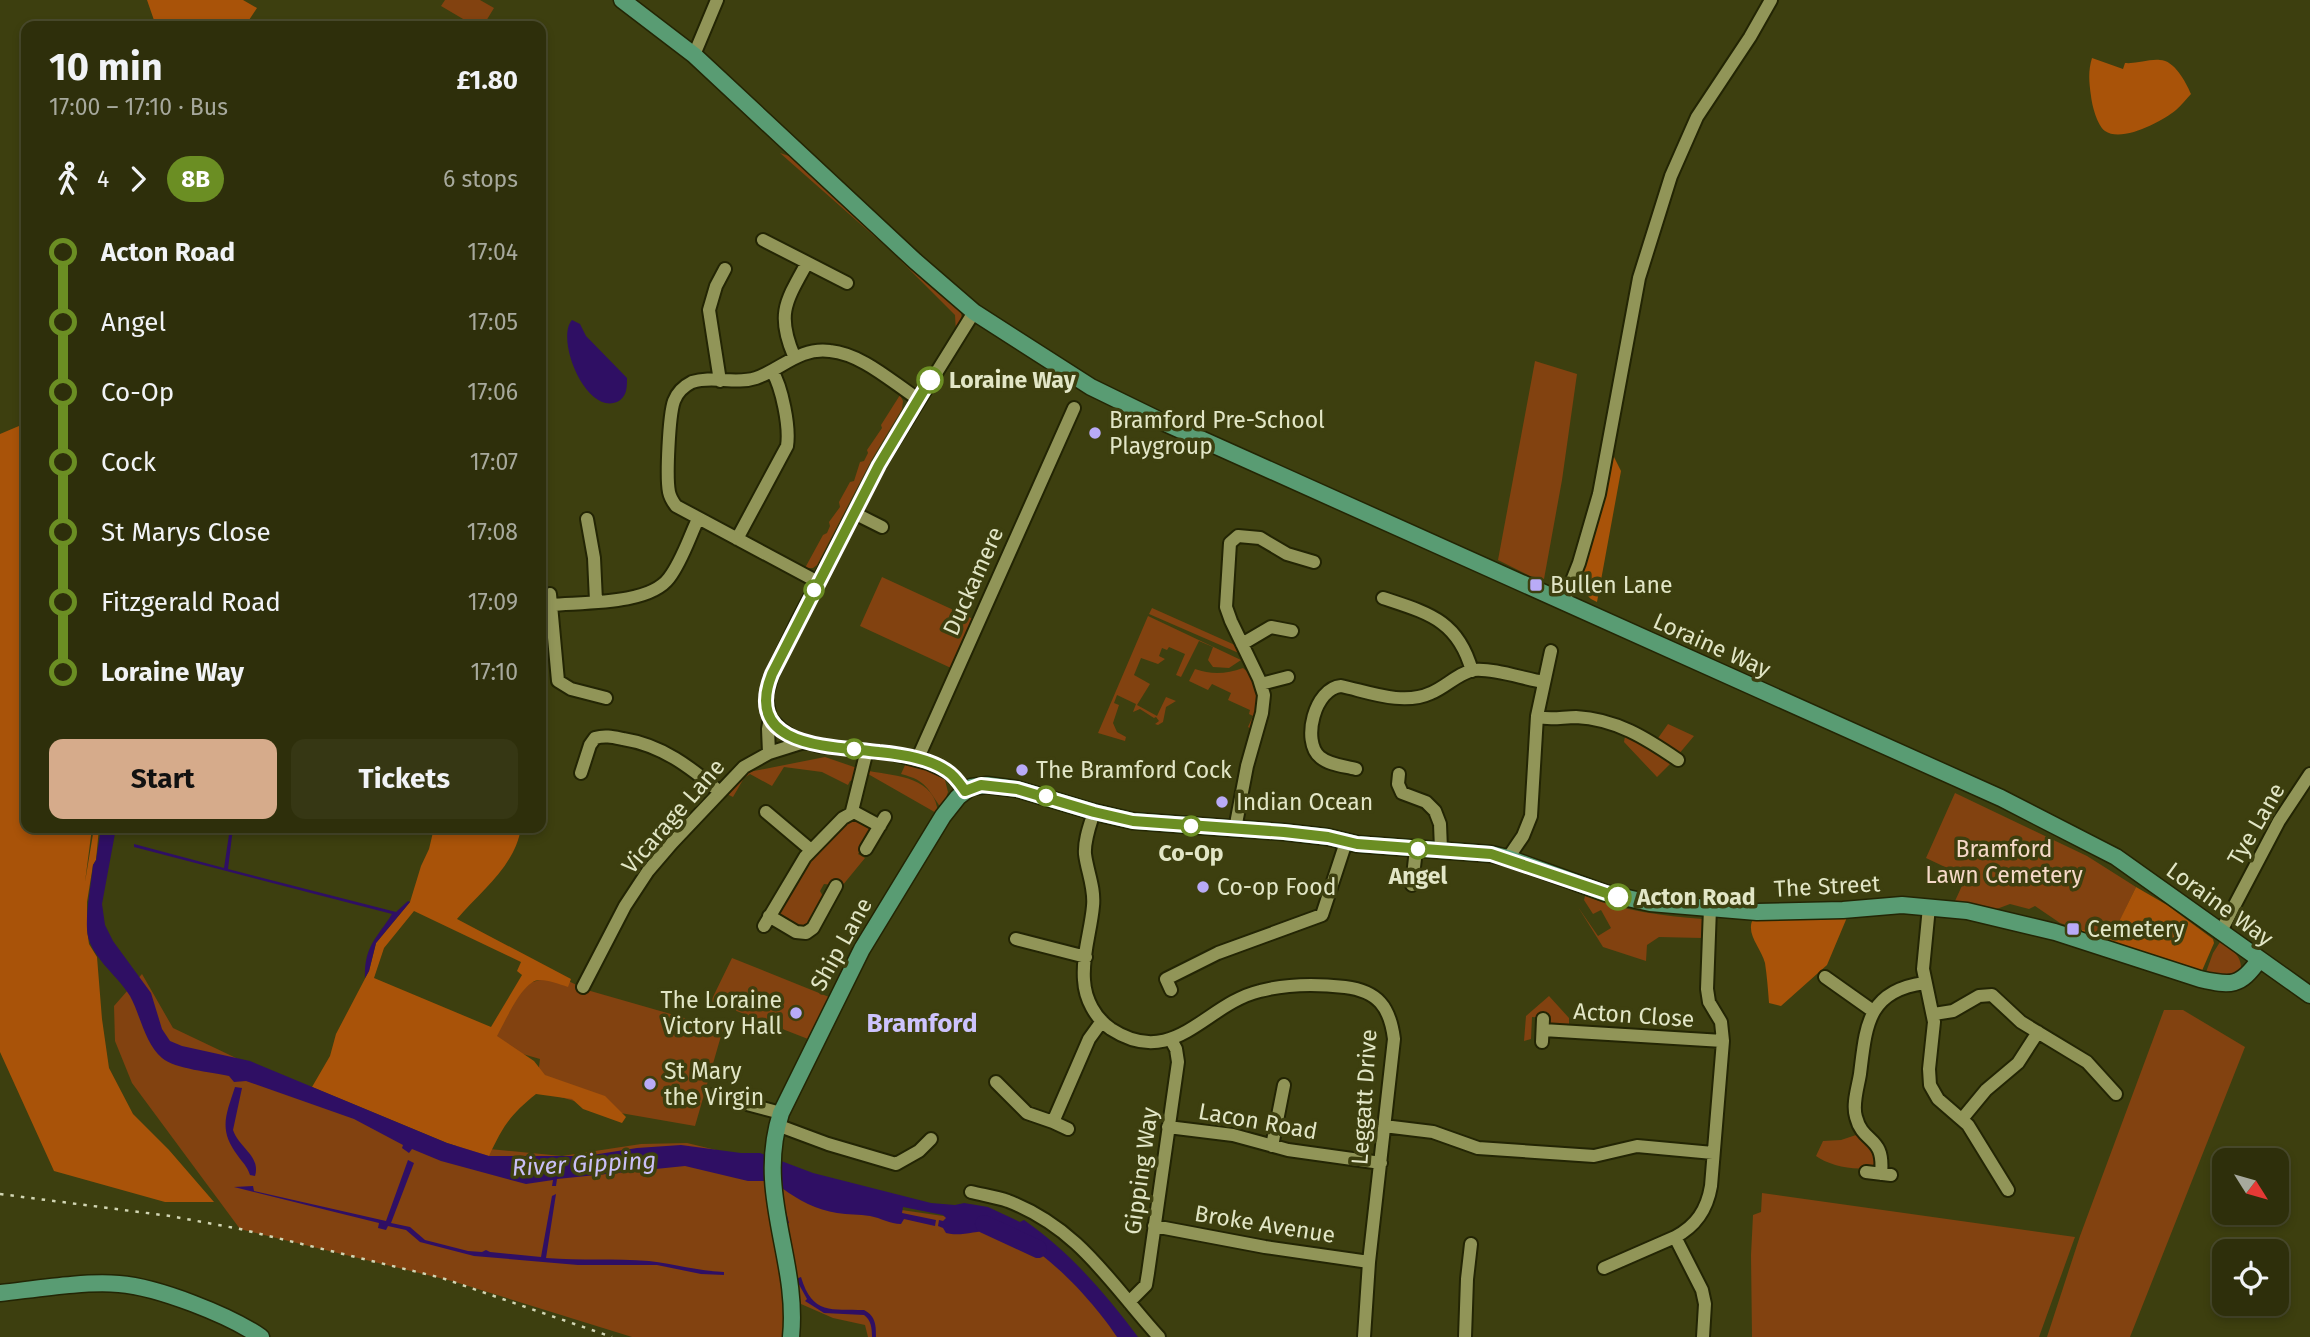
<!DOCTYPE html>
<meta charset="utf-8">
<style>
body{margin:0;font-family:"Fira Sans",sans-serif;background:#363714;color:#f1f3f6;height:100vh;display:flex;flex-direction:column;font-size:26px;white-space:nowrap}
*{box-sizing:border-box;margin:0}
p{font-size:23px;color:#a7a99d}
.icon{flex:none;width:38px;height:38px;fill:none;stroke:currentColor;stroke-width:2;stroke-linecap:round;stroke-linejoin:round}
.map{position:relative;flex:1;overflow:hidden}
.sheet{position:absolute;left:21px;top:21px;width:525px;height:812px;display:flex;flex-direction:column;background:#2e2f0b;border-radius:14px;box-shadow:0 4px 10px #0003,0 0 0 2px #494a2c}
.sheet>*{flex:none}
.badge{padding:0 14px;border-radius:23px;font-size:24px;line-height:46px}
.needle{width:46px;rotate:127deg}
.tools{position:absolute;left:2212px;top:1148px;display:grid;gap:14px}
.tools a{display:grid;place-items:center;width:77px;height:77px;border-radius:14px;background:#2e2f0b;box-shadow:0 4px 10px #0003,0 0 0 2px #494a2c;font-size:35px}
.map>.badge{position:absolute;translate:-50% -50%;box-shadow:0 0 0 4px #fff}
.legs{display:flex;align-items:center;gap:10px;height:77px;padding:0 28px;font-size:23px}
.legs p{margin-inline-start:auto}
.overview{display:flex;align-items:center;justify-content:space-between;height:119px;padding:0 28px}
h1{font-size:38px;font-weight:700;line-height:52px}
.primary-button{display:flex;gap:14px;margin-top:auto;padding:14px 28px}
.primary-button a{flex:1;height:80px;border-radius:14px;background:#d6ab8b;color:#111;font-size:28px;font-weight:700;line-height:80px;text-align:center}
.primary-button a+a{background:#363714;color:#f1f3f6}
ul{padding:0 28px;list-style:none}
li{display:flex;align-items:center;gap:24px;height:70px;font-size:26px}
li i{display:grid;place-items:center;width:10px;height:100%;margin:0 9px;background:currentColor}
li i::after{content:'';width:18px;height:18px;margin:-9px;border:5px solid;border-radius:50%;background:#2e2f0b}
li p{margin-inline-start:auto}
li:first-child i{background:linear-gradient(#0000 50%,currentColor 0)}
li:last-child i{background:linear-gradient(currentColor 50%,#0000 0)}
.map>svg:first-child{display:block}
.green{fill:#824210}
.forest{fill:#a95309;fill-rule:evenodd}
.water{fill:#2f0f64}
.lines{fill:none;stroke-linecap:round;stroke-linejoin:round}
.river{stroke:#2f0f64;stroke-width:18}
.minor-casing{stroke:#232504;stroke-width:16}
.major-casing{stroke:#232504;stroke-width:19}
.minor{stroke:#919558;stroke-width:12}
.major{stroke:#599c73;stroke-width:16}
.rail{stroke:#d1d5b3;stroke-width:2.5;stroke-dasharray:3.5 7;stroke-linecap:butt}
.line-1-casing{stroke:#fff;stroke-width:16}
.line-1{stroke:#6b8e23;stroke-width:10}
.stop-1-dot{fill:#fff;stroke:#6b8e23;stroke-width:3.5}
.poi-dot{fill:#b9abf7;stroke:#3d3f0f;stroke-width:2.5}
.labels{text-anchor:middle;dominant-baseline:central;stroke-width:7;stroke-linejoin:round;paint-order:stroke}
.stop-label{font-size:23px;font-weight:bold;fill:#e2e6c6;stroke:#3d3f0f;text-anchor:start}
.poi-label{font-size:23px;fill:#e2e6c6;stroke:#3d3f0f;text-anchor:start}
.street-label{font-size:23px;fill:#e2e6c6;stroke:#3d3f0f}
.park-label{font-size:23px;fill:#f6d9c8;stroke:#3d3f0f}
.water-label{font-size:24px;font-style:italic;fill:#c9bff8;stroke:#3d3f0f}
.quarter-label{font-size:26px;font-weight:bold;fill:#cdc3fd;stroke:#3d3f0f}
</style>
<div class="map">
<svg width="2310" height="1337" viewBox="0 0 2310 1337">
<rect width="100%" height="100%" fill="#3d3f0f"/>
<path class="green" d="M 445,0 L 480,0 L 494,8 L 483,26 L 475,26 L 441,6 Z
M 780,153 L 792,157 L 961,312 L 962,321 L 956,333 L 955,315 L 891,251 Z
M 1535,361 L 1577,374 L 1562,480 L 1544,579 L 1530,576 L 1498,560 Z
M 900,395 L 903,401 L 902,409 L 872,459 L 817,565 L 813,568 L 805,568 L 823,535 L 827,533 L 830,526 L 829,522 L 840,507 L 839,502 L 850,482 L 854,481 L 860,462 L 864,461 L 868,453 L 867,450 L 882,428 L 881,425 Z
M 882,577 L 973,619 L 951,668 L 860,626 Z
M 1152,608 L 1235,645 L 1241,654 L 1149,614 Z
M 1148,616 L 1241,660 L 1229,668 L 1213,667 L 1208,660 L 1213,647 L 1199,641 L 1181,677 L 1176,675 L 1185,654 L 1169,647 L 1167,650 L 1162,648 L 1159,656 L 1165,659 L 1158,664 L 1141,658 L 1134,675 L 1150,684 L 1137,705 L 1157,716 L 1166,697 L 1176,701 L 1166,707 L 1163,722 L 1158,725 L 1155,724 L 1159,721 L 1156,717 L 1154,718 L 1140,709 L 1133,712 L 1136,704 L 1117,695 L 1114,703 L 1119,705 L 1113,723 L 1117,732 L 1126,737 L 1125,741 L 1098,733 Z
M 1243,668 C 1262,682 1257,710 1251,729 L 1248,727 L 1253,716 L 1249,714 L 1250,710 L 1228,700 L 1231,693 L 1212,684 L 1208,690 L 1189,681 L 1195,669 C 1212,675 1226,674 1243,668 Z
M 1668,724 L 1694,736 L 1678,755 L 1656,741 Z
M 1626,730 L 1671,763 L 1657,777 L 1624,742 Z
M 825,757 L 857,768 L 853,780 L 850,781 L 848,785 L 822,772 L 784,767 L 772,786 L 750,774 L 744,778 L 733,797 L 725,793 L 749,772 Z
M 906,763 L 928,770 L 945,780 L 948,792 L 942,809 C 927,789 928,781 901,774 Z
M 869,771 C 897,776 936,777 938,814 L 868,774 Z
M 1955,793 L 2087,856 L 2136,887 L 2114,933 L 2082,930 L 2060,923 L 2035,906 L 2029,909 L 2010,904 L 1994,910 L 1955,901 L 1966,877 L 1926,858 Z
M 856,818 L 871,826 L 871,833 L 858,854 L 865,858 L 842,886 L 824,884 L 820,891 L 824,898 L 809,925 L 800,928 L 783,920 L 778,912 L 804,865 L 850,819 Z
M 1585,896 C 1624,911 1662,916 1703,919 L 1702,938 L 1659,937 L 1647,945 L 1646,961 L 1603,947 L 1578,907 L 1598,936 L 1611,928 L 1601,910 L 1593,914 L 1584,900 Z
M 2220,942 C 2230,948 2242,955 2241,969 L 2233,976 L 2205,975 L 2213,953 Z
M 732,958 L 829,997 L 808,1039 L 711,1001 Z
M 142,974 L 173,1028 L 259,1069 L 427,1143 L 562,1156 L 641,1144 L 687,1143 L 766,1162 L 790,1337 L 632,1337 L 452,1281 L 240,1229 L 132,1083 L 115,1041 L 114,1006 Z
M 556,975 L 587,990 L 723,1029 L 695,1126 L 609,1111 L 536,1090 L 540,1059 L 491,1045 L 523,985 Z
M 1549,996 L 1569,1018 L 1569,1029 L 1548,1025 L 1546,1018 L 1532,1017 L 1531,1039 L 1524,1041 L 1526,1016 Z
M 2164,1010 L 2183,1010 L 2245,1047 L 2130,1337 L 2047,1337 L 2080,1236 Z
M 1856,1135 L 1875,1154 L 1874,1166 C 1859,1172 1829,1166 1816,1156 L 1823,1141 L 1841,1140 Z
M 782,1189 L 846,1202 L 964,1219 L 1060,1263 L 1127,1337 L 868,1337 L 865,1325 L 833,1318 L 801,1304 L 786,1227 Z
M 1762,1193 L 2075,1237 L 2039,1337 L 1752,1337 L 1751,1255 L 1753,1215 L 1761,1212 Z"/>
<path class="forest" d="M 147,0 L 243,0 L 257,8 L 245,26 L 156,26 Z
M 2092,58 L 2123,69 L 2125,63 C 2137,64 2148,59 2160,60 C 2174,60 2186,82 2191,94 C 2186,99 2182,105 2176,110 C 2163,121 2122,143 2105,131 C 2097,125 2092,105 2091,96 C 2089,82 2088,71 2092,58 Z
M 26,423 L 26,828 L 92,828 L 85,882 L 94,828 L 99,828 L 96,860 L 93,865 L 87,902 L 87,930 L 89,944 L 97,957 L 102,1019 L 109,1068 L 133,1114 L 169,1150 L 214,1202 L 165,1202 L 54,1171 L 0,1052 L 0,434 Z
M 1612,453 L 1621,471 L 1597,602 L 1591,599 L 1576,584 Z
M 434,828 L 521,828 C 515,866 481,891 457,919 L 571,979 L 568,987 C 559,984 549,980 540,980 C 523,979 505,1022 497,1036 L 534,1061 L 545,1075 L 605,1096 L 626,1117 L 622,1123 L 583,1109 L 572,1099 L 536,1094 C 510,1115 503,1126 489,1156 L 447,1143 L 312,1087 L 330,1056 L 336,1034 L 369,971 L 376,943 L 410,902 L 421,866 L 429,849 ZM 414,911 L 521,962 L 517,971 L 522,975 L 491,1027 L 374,978 L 384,948 Z
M 2136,887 L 2167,905 L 2213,939 L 2214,943 L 2201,973 L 2082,936 L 2082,930 L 2114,932 Z
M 1848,915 L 1827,965 L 1781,1006 L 1769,1003 C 1768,990 1767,976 1765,963 C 1761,947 1744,933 1754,917 Z"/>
<path class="water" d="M 572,320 L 580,324 L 586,336 L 627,378 C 627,388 627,397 617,402 C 586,415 555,339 572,320 Z
M 101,828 L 116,828 L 102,904 L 105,925 L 113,941 L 151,993 L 162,1029 L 170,1041 L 182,1046 L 250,1061 L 447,1143 L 489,1156 L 586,1156 L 637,1148 L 681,1145 L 741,1153 L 760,1153 L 813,1173 L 931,1203 L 955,1205 L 964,1203 L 988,1207 L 1020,1222 L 1024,1220 C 1070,1252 1105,1293 1138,1337 L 1117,1337 C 1095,1303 1040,1242 1000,1232 C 982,1227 964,1238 946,1233 L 943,1228 L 938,1226 L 939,1220 L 943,1221 L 946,1218 L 943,1215 L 903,1207 L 902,1213 L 936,1220 L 935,1226 L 904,1219 L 901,1224 C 890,1224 881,1218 870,1216 C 859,1214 848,1215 837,1213 C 817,1210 798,1200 782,1188 L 781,1194 L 789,1223 L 784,1224 L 773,1181 L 748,1181 L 685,1166 L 557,1179 L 556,1186 L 552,1186 L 553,1180 L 526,1184 L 441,1161 L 412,1149 L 409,1153 L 402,1148 L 403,1145 L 354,1119 L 246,1081 L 234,1082 L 229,1076 C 211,1072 175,1069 162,1058 C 145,1044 140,1014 130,996 C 117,974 88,956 87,929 C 86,909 91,886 93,865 L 96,860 Z
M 230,828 L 233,828 L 228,869 L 396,912 L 408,901 L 410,902 L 376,943 L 369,971 L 365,978 C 364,946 377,938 392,914 L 134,847 L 134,844 L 224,868 Z
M 235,1087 L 242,1088 L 233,1130 C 239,1148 261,1156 255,1176 L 250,1175 C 247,1166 243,1163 238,1156 C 218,1130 226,1115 235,1087 Z
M 408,1160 L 414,1163 L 391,1223 L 410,1227 L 425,1240 L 468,1251 L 482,1252 L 486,1250 L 490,1252 L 541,1257 L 552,1196 L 556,1194 L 546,1258 C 580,1261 615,1258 649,1261 C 674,1264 698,1271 724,1272 L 724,1275 L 701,1274 L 657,1265 L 578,1265 L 474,1256 L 420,1242 L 406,1230 L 388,1226 L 386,1230 L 378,1228 L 379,1223 L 234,1187 L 253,1186 L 254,1191 L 386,1221 Z
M 801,1277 C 812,1315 832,1309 864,1310 C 876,1316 876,1326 876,1337 L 872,1337 C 872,1328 871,1320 864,1315 L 824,1313 L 805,1301 L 807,1299 L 796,1279 Z"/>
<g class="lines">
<path class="river" d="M 984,1224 L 1038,1249"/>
<defs>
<path id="minor" d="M 694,55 L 717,0
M 763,240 L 847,283
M 794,356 C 776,314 786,301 807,263
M 720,381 L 709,310 L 716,286 L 725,269
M 854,513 L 882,527
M 587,519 L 594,558 L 596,601
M 737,539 L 787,446 C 790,427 782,387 772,371
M 818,582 L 676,506 C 673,502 670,497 669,492 C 666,477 669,415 674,401 C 677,393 684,386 692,382 C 712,375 735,385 756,378 C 782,369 799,347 830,351 C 862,354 892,382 918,399
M 550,594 L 558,681 L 571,689 L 606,698
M 1383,598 C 1428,613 1458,620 1472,671
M 1564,601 L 1579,563 L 1599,494 L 1639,278 L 1671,176 L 1697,117 L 1750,37 L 1771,0
M 551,605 C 583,602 649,605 669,578 C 682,561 689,538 698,519
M 1242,644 L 1271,627 L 1292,631
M 1261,684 L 1288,677
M 1538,717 C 1551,720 1563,717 1576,717 C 1616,719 1646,738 1678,760
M 769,753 L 768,729 L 770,718
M 917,760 L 1074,408
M 1356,769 C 1345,766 1329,765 1320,757 C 1301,741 1315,688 1341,686 C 1369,692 1403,706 1431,693 C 1446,687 1458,673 1474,670 C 1494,668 1524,679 1544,682
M 581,773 L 590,745 L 595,738 C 605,735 613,737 623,739 C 662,745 690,767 720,792
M 1399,774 L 1398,784 L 1402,793 L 1426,802 L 1435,811 L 1440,824 L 1441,849
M 965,791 L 950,773 L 928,763 L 890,753 L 820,746 L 794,738 L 781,729 L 770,718 L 766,697 L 772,675 L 798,620 L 879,465 L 974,312
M 852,811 L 867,750
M 766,812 L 811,850
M 1094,812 C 1090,825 1084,840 1085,854 C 1087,871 1095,888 1093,906 C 1091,930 1082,955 1084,980 C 1085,999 1095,1018 1111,1029 C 1174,1070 1205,1004 1260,991 C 1286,984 1319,984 1345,987 C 1378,991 1390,1007 1394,1039 L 1369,1262 L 1364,1337
M 1235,829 L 1247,766 L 1262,713 L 1264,695 L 1259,679 L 1231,621 L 1226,607 L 1230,543 L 1238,536 L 1260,538 L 1287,554 L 1314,562
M 866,849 L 885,817
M 1508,858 L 1523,836 L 1531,816 L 1537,716 L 1551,651
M 1412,885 L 1416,849
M 1929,907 L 1923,969 L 1934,1022 L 1929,1069 L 1930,1085 L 1938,1099 L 1968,1125 L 2008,1190
M 769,916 L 796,932 L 806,933 L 813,928 L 836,886
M 764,926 L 805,857 L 843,818 L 854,812 L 880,826
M 2220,933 L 2279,821 L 2310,774
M 1016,939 L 1086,957
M 1825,977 L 1873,1011
M 583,987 L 625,906 L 648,871 L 672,843 L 744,767 L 769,753 L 804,742
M 1171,990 L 1166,979 L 1218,953 L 1322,915 L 1346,842
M 1934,1014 L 1953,1011 L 1979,996 L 1992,995 L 2021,1022 L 2087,1062 L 2116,1094
M 1543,1030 L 1723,1041
M 1542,1042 L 1543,1019
M 996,1082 L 1027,1113 L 1053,1122 L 1089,1039 L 1102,1021
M 713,1095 L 781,1113
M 1962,1119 L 1986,1090 L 2018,1063 L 2038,1032
M 1053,1122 L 1068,1129
M 777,1125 L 828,1144 L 896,1164 L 919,1151 L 931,1139
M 1384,1126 L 1433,1132 L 1478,1148 L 1594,1156 L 1637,1146 L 1713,1153
M 1168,1127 L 1233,1135 L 1288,1150 L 1381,1163
M 1272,1146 L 1284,1085
M 1866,1172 L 1891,1175
M 1881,1174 C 1885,1135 1863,1145 1856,1117 C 1852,1104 1858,1087 1860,1074 C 1866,1026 1867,991 1924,983
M 971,1192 C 983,1195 996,1197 1008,1201 C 1080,1229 1110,1283 1159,1337
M 1154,1226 L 1265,1247 L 1369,1262
M 1604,1268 L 1675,1237
M 1129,1302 L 1146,1285 L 1148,1273 L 1178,1062 L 1176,1049 L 1171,1040
M 1465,1337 L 1467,1279 L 1471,1244
M 1703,1337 L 1705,1304 L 1702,1290 L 1675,1237 C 1696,1226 1707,1210 1711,1186 L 1723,1041 L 1721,1022 L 1709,1002 L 1707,989 L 1710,908"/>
<path id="major" d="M 622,0 L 694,55 L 915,261 L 974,312 L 1091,387 L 1165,423 L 2001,798 L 2116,857 L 2310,995
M 0,1293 C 36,1289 84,1281 119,1284 C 158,1287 229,1315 261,1337
M 791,1337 C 799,1259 755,1194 781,1113 L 862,949 L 943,816 L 958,797 L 971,787 L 987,785 L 1017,789 L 1094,812 L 1133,821 L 1284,832 L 1328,837 L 1357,844 L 1491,854 L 1508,858 L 1605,893 L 1650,903 L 1757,912 L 1843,910 L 1902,905 L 1967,911 L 2055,932 L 2200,979 C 2231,986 2240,987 2259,960"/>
</defs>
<use href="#minor" class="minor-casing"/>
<use href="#major" class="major-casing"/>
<use href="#minor" class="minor"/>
<use href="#major" class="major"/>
<path class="rail" d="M 0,1194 L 170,1216 L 240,1229 L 442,1278 L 612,1337"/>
</g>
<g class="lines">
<defs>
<path id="line-1" d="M 930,380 L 879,465 L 772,674 C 742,749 833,746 879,752 C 900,754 930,759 947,771 C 955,776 960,784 965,791 L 981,785 L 1017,789 L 1094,812 L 1133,821 L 1284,832 L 1328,837 L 1357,844 L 1491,854 L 1618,897"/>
</defs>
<use href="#line-1" class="line-1-casing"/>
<use href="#line-1" class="line-1"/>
</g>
<g class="stop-1-dot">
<circle cx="930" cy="380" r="12"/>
<circle cx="814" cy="590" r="9"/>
<circle cx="854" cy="749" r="9"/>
<circle cx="1046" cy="796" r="9"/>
<circle cx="1191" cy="826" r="9"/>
<circle cx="1418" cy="849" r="9"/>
<circle cx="1618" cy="897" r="12"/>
</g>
<g class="poi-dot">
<circle cx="1095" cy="433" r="7"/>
<rect x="1529" y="578" width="14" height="14" rx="3.5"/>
<circle cx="1022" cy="770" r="7"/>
<circle cx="1222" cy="802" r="7"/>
<circle cx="1203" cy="887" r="7"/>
<rect x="2066" y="922" width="14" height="14" rx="3.5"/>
<circle cx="796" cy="1013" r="7"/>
<circle cx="650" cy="1084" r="7"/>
</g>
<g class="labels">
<g class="stop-label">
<text x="949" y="380">Loraine Way</text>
<text x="1191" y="853" text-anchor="middle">Co-Op</text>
<text x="1418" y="876" text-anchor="middle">Angel</text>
<text x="1637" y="897">Acton Road</text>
</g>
<g class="poi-label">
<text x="1109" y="420">Bramford Pre-School<tspan x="1109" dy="26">Playgroup</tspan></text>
<text x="1550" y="585">Bullen Lane</text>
<text x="1036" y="770">The Bramford Cock</text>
<text x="1236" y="802">Indian Ocean</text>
<text x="1217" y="887">Co-op Food</text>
<text x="2087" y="929">Cemetery</text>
<text x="782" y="1000" text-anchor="end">The Loraine<tspan x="782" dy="26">Victory Hall</tspan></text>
<text x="664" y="1071">St Mary<tspan x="664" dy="26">the Virgin</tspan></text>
</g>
<g class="street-label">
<text transform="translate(973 581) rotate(-66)">Duckamere</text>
<text transform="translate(1712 645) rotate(24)">Loraine Way</text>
<text transform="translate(673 816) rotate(-49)">Vicarage Lane</text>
<text transform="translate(2256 824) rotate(-60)">Tye Lane</text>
<text transform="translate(1827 886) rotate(-3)">The Street</text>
<text transform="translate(2220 904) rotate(36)">Loraine Way</text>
<text transform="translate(841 944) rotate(-61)">Ship Lane</text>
<text transform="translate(1634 1015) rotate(4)">Acton Close</text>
<text transform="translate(1364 1097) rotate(-86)">Leggatt Drive</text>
<text transform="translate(1258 1121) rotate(10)">Lacon Road</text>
<text transform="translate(1141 1171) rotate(-82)">Gipping Way</text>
<text transform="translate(1265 1224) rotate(9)">Broke Avenue</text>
</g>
<g class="park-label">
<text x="2004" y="849">Bramford<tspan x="2004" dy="26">Lawn Cemetery</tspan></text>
</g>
<g class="water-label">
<text transform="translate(584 1164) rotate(-3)">River Gipping</text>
</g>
<g class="quarter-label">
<text x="922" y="1023">Bramford</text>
</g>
</g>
</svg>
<div class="tools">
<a><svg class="needle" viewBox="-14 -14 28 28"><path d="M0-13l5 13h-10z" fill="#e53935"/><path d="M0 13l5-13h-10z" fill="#a7a99d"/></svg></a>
<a><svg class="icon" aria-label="locate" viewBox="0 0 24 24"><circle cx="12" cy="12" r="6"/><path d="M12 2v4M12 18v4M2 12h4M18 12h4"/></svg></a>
</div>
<section class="sheet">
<div class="overview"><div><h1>10 min</h1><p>17:00 – 17:10 · Bus</p></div><b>£1.80</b></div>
<div class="legs"><svg class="icon" aria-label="walk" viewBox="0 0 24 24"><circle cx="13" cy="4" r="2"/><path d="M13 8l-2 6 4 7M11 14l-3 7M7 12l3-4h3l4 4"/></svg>4<svg class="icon" aria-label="forward" viewBox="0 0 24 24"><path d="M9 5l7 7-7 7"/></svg><b class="badge" style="background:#6b8e23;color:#fff">8B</b><p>6 stops</p></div>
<ul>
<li><i style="color:#6b8e23"></i><b>Acton Road</b><p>17:04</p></li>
<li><i style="color:#6b8e23"></i><span>Angel</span><p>17:05</p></li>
<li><i style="color:#6b8e23"></i><span>Co-Op</span><p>17:06</p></li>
<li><i style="color:#6b8e23"></i><span>Cock</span><p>17:07</p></li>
<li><i style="color:#6b8e23"></i><span>St Marys Close</span><p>17:08</p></li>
<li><i style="color:#6b8e23"></i><span>Fitzgerald Road</span><p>17:09</p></li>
<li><i style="color:#6b8e23"></i><b>Loraine Way</b><p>17:10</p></li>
</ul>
<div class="primary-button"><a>Start</a><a>Tickets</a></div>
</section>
</div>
